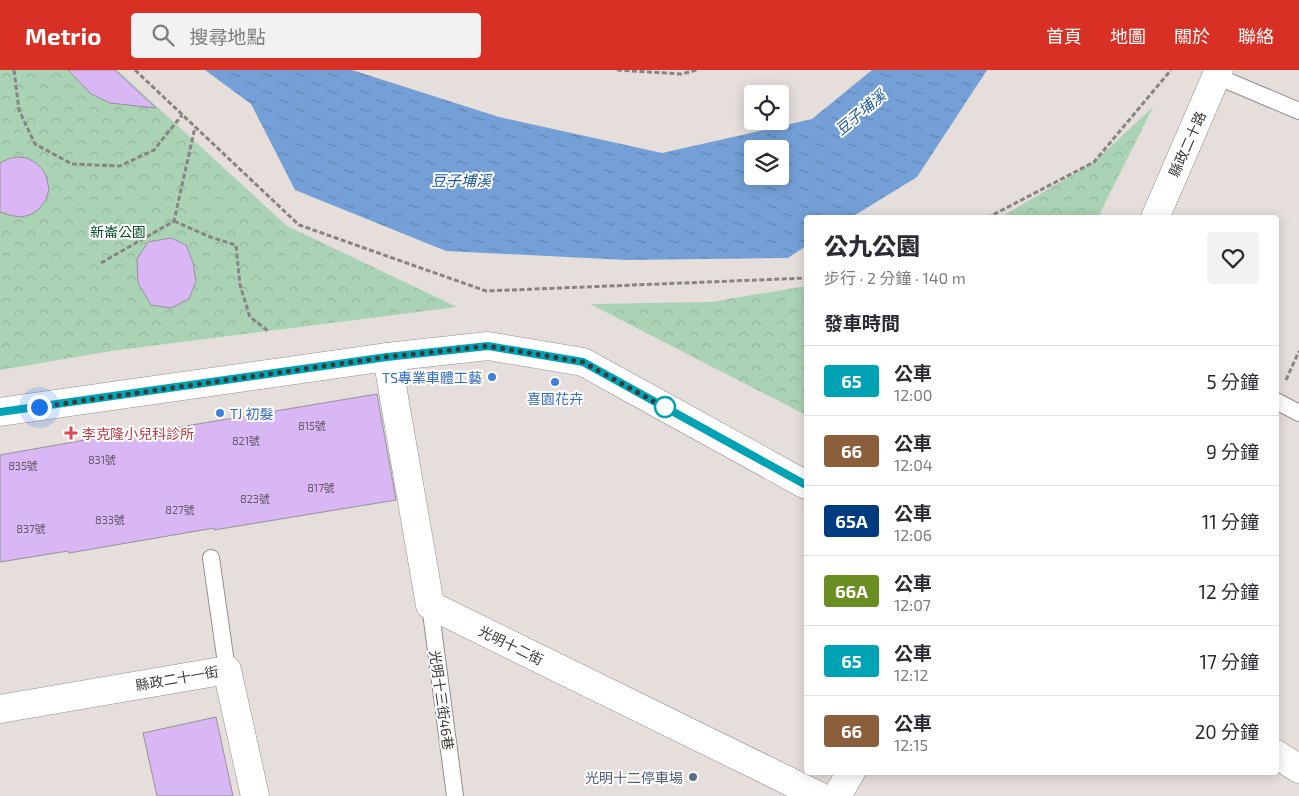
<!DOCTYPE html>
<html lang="zh-TW">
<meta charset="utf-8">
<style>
body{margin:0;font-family:"Exo 2","Noto Sans TC",sans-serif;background:#f2f2f3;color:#2b2b33;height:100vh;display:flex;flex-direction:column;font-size:19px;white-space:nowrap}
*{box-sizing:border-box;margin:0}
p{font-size:16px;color:#7c7c81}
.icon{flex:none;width:28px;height:28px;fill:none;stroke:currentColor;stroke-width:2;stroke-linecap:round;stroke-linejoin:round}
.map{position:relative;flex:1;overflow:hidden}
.sheet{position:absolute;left:804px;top:145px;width:475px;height:560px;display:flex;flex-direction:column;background:#fff;border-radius:5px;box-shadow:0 2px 12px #0003}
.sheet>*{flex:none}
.badge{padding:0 10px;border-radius:4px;font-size:18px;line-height:32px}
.fabs{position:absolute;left:744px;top:15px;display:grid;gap:10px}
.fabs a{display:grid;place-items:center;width:45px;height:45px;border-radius:5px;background:#fff;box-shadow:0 2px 12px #0003;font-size:25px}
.you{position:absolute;width:25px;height:25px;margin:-12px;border:4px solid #fff;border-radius:50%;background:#1a73e8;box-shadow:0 0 0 8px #1a73e833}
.map>.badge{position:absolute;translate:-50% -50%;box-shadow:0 0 0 2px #fff}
h2{padding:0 20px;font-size:19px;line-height:45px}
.round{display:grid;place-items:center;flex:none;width:52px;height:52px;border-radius:5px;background:#f2f2f3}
.summary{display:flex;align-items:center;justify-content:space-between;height:85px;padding:0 20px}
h1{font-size:24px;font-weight:800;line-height:38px}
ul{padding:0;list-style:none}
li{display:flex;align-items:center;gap:15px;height:70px;padding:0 20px;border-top:1px solid #e1e1e2}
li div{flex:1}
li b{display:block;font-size:19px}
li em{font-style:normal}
li .badge{min-width:55px;font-weight:700;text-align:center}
header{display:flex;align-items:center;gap:30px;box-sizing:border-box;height:70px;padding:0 25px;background:#d93025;color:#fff}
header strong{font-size:24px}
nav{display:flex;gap:28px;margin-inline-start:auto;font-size:18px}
.search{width:350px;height:45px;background:#f2f2f3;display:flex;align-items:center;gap:12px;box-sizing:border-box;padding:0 18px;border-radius:5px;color:#7c7c81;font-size:19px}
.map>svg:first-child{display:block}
.park{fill:url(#park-crowns)}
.water{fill:url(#water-ripples);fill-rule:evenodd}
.building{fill:#d9b7f5;stroke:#959298}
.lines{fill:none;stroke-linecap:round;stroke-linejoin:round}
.service-casing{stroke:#958e8b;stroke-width:18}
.minor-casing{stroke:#958e8b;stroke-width:29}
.tertiary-casing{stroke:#958e8b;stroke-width:29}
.path{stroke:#898481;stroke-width:3;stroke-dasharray:5 2.5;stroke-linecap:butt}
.service{stroke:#fff;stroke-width:16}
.minor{stroke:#fff;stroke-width:28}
.tertiary{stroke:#fff;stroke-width:28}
.line-casing{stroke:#fff;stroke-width:11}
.line{stroke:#00a3b4;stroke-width:8}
.walk{stroke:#3c3937;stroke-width:5;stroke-dasharray:0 9}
.shop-dot{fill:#3f7fe0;stroke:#fff;stroke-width:2}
.stop-dot{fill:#fff;stroke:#00a3b4;stroke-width:2.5}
.health-dot{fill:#e0444e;stroke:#fff;stroke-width:2}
.service-dot{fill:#5c6f8a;stroke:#fff;stroke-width:2}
.labels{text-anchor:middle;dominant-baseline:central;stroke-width:4;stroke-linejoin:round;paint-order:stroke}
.number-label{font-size:11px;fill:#635866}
.street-label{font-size:14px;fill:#3c3937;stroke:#fff}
.park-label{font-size:14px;fill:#005128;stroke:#fff}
.shop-label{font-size:14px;fill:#366cbe;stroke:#fff;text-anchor:end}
.health-label{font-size:14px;fill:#be3a42;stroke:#fff;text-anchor:start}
.service-label{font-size:14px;fill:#4e5e75;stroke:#fff;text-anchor:end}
.water-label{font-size:15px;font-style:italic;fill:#195698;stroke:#fff}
</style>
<header>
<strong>Metrio</strong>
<div class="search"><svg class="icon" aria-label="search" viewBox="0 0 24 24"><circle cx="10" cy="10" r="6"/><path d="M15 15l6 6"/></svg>搜尋地點</div>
<nav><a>首頁</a><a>地圖</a><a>關於</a><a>聯絡</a></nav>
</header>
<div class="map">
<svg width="1299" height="726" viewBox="0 0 1299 726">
<defs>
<pattern id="park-crowns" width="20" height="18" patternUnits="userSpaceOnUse" patternTransform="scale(1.25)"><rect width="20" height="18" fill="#aad2b4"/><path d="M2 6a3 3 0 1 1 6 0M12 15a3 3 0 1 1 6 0" fill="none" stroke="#93b59b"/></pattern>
<pattern id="water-ripples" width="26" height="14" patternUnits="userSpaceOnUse" patternTransform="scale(1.25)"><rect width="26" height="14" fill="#74a0d7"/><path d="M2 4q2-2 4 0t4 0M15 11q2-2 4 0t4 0" fill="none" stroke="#6083af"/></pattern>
</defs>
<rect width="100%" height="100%" fill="#e6deda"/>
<path class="park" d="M 0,0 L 117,0 L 287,156 L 457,237 L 111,281 L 0,300 Z
M 1153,37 L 1098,147 L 1001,147 L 1094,92 Z
M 806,216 L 806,345 L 590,234 L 711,232 Z"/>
<path class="water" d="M 205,0 L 352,0 L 499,47 L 662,83 L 812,49 L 872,0 L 987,0 L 917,107 L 852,147 L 806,148 L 806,176 L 788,188 L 627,190 L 446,181 L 295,120 L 251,34 ZM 752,79 L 780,79 L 780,106 L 752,106 Z"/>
<path class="building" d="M 68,0 L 115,0 L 156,38 L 110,33 L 91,24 Z
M 17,87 L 27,88 L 36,93 L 43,100 L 47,109 L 49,120 L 46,129 L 40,138 L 32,144 L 22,147 L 13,146 L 0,142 L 0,93 L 8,89 Z
M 171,168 L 186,175 L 193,193 L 196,211 L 189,229 L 171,238 L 151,235 L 138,213 L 137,189 L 148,172 Z
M 377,324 L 396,430 L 214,460 L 214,458 L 69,483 L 68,481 L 0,492 L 0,385 L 130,362 L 161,357 L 162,360 Z
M 216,647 L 233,726 L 157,726 L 143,663 Z"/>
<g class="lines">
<defs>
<path id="service" d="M 1216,6 L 1299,41
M 1276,331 L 1299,343
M 211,488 L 227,600
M 430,535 L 455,726"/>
<path id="minor" d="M 1155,148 L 1219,0
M 387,287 L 430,535 L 819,726
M 0,639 L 227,600 L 255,726
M 837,726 L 851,702"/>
<path id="tertiary" d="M 0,342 L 387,287 L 488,276 L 583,292 L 806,415
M 1276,684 L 1299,699"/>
</defs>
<use href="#service" class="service-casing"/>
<use href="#minor" class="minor-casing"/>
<use href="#tertiary" class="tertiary-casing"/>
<path class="path" d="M 14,0 L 19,40 L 35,74 L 72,94 L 120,96 L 154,80 L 182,45
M 135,0 L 299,155 L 486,221 L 806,208
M 617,0 L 681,4 L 697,0
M 987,148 L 1094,92 L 1171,0
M 174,151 L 210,167 L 236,175 L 240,215 L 250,247 L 268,261
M 101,193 L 174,151 L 195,57
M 1286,310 L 1299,281"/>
<use href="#service" class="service"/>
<use href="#minor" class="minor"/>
<use href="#tertiary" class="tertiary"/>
</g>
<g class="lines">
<defs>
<path id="line" d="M 0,342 L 387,287 L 488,276 L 583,292 L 806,415"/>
</defs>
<use href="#line" class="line-casing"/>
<use href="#line" class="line"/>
<path class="walk" d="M 39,337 L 387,287 L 488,276 L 583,292 L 669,340 L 665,337"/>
</g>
<g class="shop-dot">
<circle cx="492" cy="307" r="5"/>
<circle cx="555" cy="312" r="5"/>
<circle cx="220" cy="343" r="5"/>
</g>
<circle class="stop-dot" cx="665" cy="337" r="10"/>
<path class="health-dot" d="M68.5 355.5h5v5h5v5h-5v5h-5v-5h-5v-5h5z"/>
<circle class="service-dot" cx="693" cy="707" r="5"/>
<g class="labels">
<g class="number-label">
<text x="312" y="355">815號</text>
<text x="246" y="370">821號</text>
<text x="102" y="389">831號</text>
<text x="23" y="395">835號</text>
<text x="321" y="417">817號</text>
<text x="255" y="428">823號</text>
<text x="180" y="439">827號</text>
<text x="110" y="449">833號</text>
<text x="31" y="458">837號</text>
</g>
<g class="street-label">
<text transform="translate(1187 74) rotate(-66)">縣政二十路</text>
<text transform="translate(511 575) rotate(26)">光明十二街</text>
<text transform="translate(177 608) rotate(-10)">縣政二十一街</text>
<text transform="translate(442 630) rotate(82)">光明十三街46巷</text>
</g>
<g class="park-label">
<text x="118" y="161">新崙公園</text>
</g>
<g class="shop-label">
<text x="482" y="307">TS專業車體工藝</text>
<text x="555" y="328" text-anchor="middle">喜園花卉</text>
<text x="230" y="343" text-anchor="start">TJ 初髮</text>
</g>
<g class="health-label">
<text x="82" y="363">李克隆小兒科診所</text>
</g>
<g class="service-label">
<text x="683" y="707">光明十二停車場</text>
</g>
<g class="water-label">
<text transform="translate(860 42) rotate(-40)">豆子埔溪</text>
<text x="461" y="110">豆子埔溪</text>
</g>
</g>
</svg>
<div class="fabs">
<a><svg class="icon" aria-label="locate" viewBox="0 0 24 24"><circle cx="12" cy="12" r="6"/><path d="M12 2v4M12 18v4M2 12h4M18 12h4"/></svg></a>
<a><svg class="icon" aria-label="layers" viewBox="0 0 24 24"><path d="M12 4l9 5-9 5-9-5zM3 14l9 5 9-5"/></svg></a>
</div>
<div class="you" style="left:39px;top:337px"></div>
<section class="sheet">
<div class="summary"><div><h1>公九公園</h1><p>步行 · 2 分鐘 · 140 m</p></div><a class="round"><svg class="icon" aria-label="heart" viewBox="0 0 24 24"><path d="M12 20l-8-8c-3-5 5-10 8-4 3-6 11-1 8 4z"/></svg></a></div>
<h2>發車時間</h2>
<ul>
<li><span class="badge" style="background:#00a3b4;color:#fff">65</span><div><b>公車</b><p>12:00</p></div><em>5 分鐘</em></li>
<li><span class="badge" style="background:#8b5e3c;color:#fff">66</span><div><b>公車</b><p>12:04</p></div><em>9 分鐘</em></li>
<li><span class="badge" style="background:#003b80;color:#fff">65A</span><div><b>公車</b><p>12:06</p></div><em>11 分鐘</em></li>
<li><span class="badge" style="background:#6b8e23;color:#fff">66A</span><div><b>公車</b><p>12:07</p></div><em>12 分鐘</em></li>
<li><span class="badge" style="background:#00a3b4;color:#fff">65</span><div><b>公車</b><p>12:12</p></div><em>17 分鐘</em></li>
<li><span class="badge" style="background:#8b5e3c;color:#fff">66</span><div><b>公車</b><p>12:15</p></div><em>20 分鐘</em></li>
</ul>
</section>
</div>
